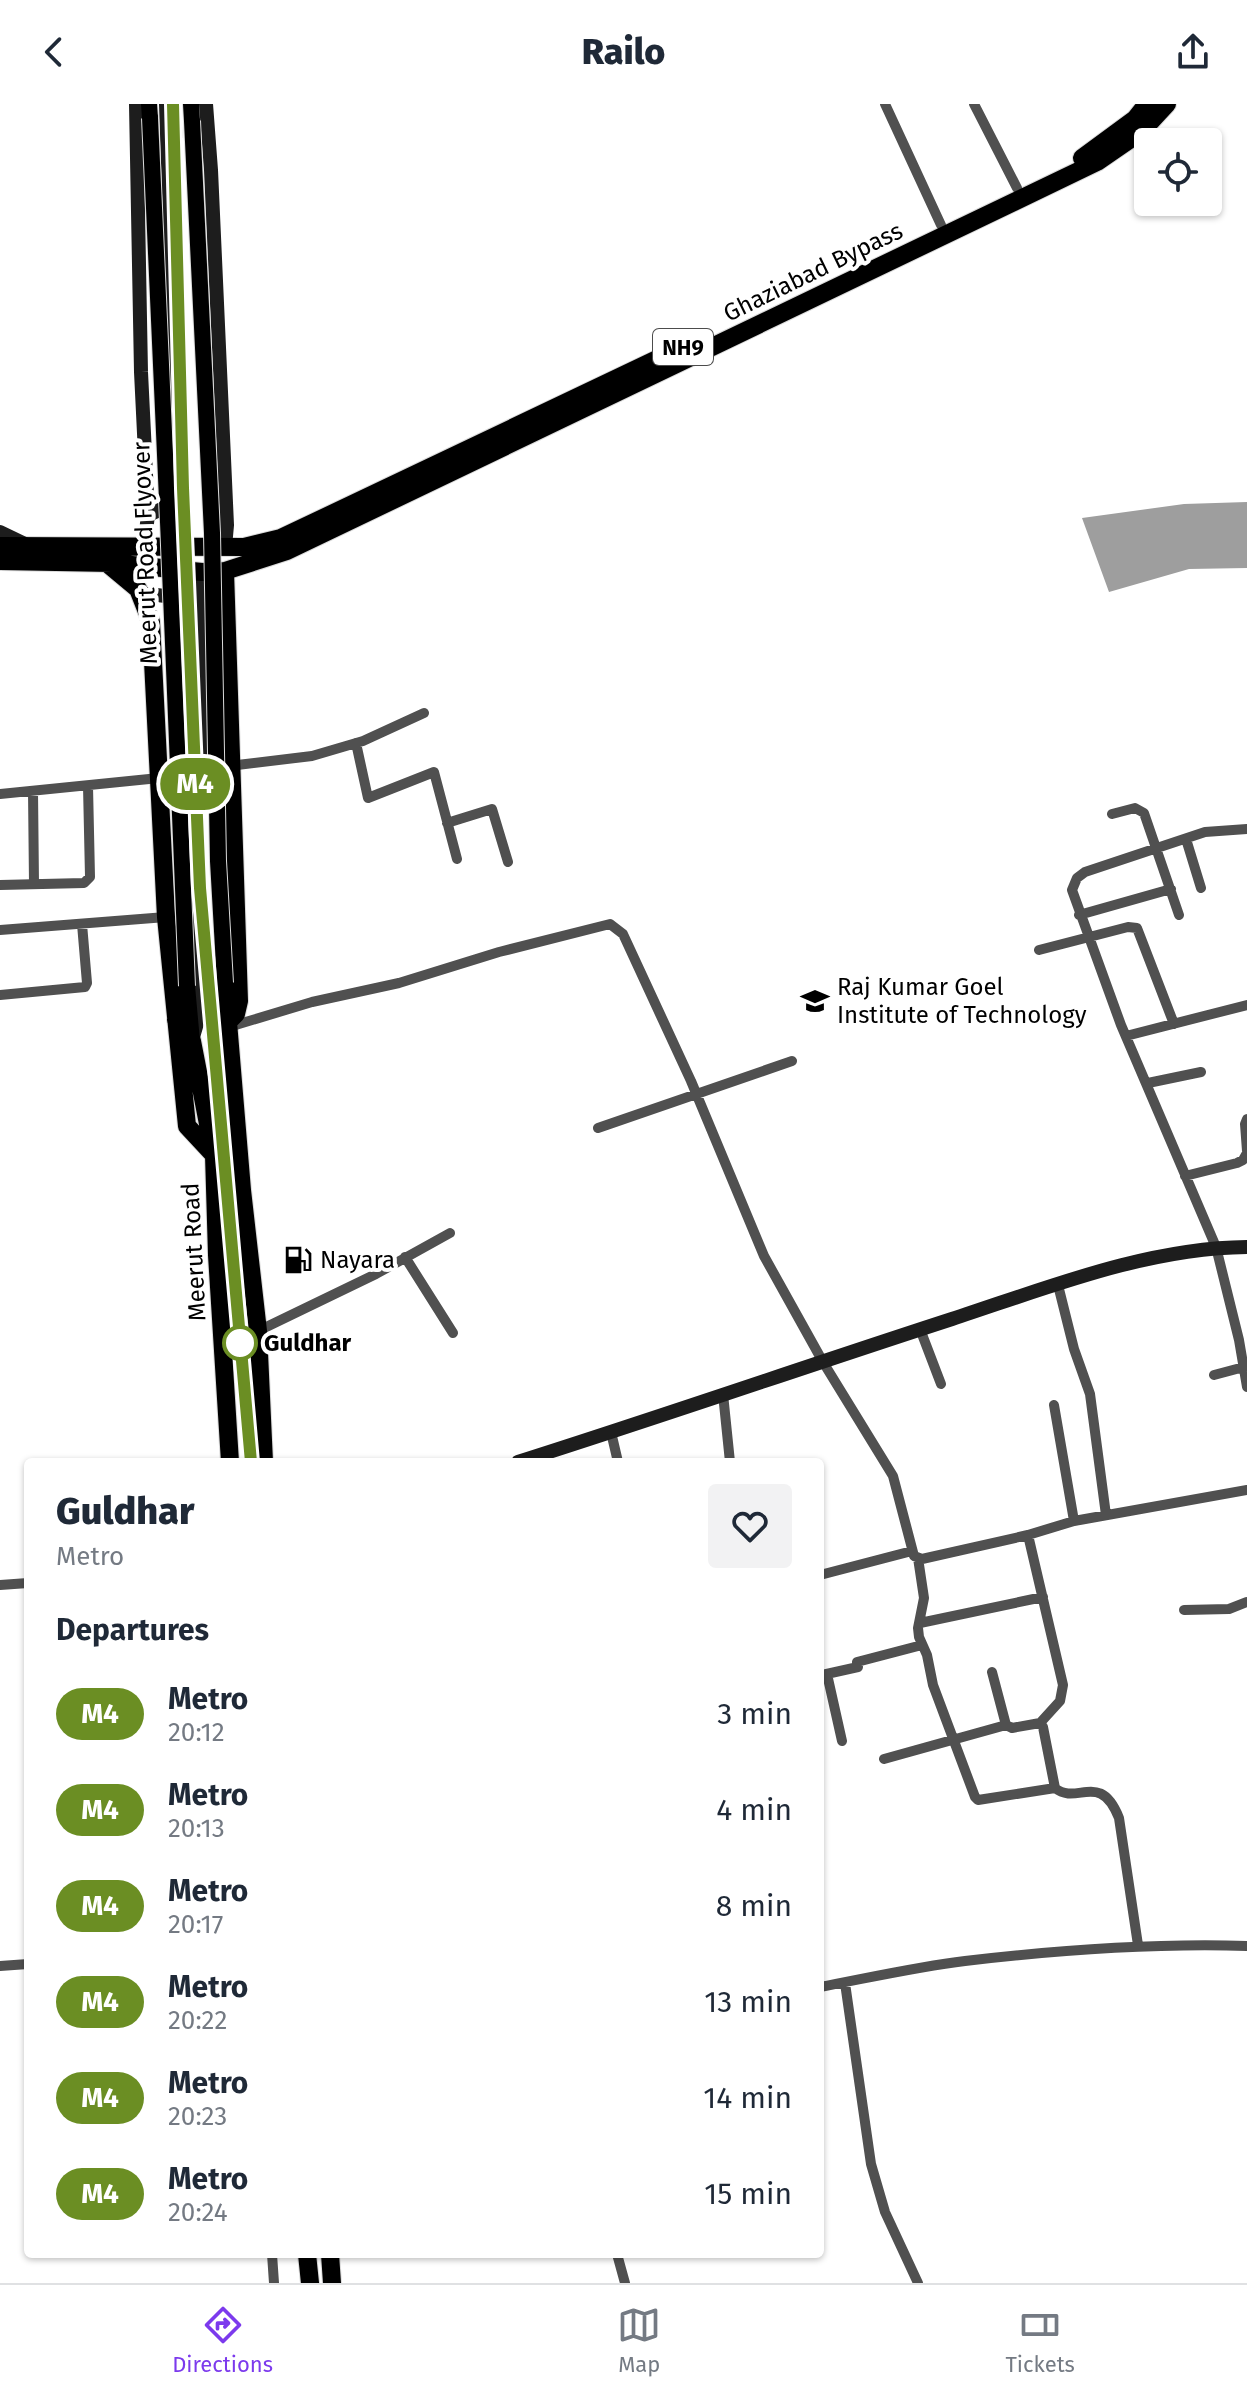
<!DOCTYPE html>
<style>
body{margin:0;font-family:"Fira Sans",sans-serif;background:#f2f2f3;color:#1f2937;height:100vh;display:flex;flex-direction:column;font-size:30px;white-space:nowrap}
*{box-sizing:border-box;margin:0}
p{font-size:26px;color:#747a83}
.icon{flex:none;width:44px;height:44px;fill:none;stroke:currentColor;stroke-width:2;stroke-linecap:round;stroke-linejoin:round}
.map{position:relative;flex:1;overflow:hidden}
.panel{position:absolute;left:24px;top:1354px;width:800px;height:800px;display:flex;flex-direction:column;background:#fff;border-radius:8px;box-shadow:0 2px 6px #0004}
.panel>*{flex:none}
.badge{padding:0 16px;border-radius:26px;font-size:28px;line-height:52px}
.buttons{position:absolute;left:1134px;top:24px;display:grid;gap:16px}
.buttons a{display:grid;place-items:center;width:88px;height:88px;border-radius:8px;background:#fff;box-shadow:0 2px 6px #0004;font-size:40px}
.map>.badge{position:absolute;translate:-50% -50%;box-shadow:0 0 0 4px #fff}
h2{padding:0 32px;font-size:30px;line-height:72px}
.round{display:grid;place-items:center;flex:none;width:84px;height:84px;border-radius:8px;background:#f2f2f3}
.headline{display:flex;align-items:center;justify-content:space-between;height:136px;padding:0 32px}
h1{font-size:38px;font-weight:800;line-height:60px}
ul{padding:0;list-style:none}
li{display:flex;align-items:center;gap:24px;height:96px;padding:0 32px}
li div{flex:1}
li b{display:block;font-size:30px}
li em{font-style:normal}
li .badge{min-width:88px;font-weight:700;text-align:center}
header{display:flex;justify-content:space-between;align-items:center;height:104px;padding:0 32px;background:#fff;font-size:36px;font-weight:800}
.dock{display:flex;justify-content:space-around;align-items:center;height:112px;border-top:2px solid #e0e1e3;background:#fff;font-size:22px;color:#747a83}
.dock a{display:grid;justify-items:center;gap:4px}
.dock .active{color:#7c3aed}
.map>svg:first-child{display:block}
.water{fill:#9e9e9e}
.lines{fill:none;stroke-linecap:round;stroke-linejoin:round}
.primary-casing{stroke:#dbdbdb;stroke-width:18}
.highway-casing{stroke:#dbdbdb;stroke-width:20}
.street{stroke:#505050;stroke-width:10}
.secondary{stroke:#1d1d1d;stroke-width:14}
.primary{stroke:#000;stroke-width:16}
.highway{stroke:#000;stroke-width:18}
.rail{stroke:#000;stroke-width:3;stroke-dasharray:12 4 2 4;stroke-linecap:butt}
.primary-bridge-casing{stroke:#dbdbdb;stroke-width:18;stroke-linecap:butt}
.primary-bridge{stroke:#000;stroke-width:16}
.line-casing{stroke:#fff;stroke-width:18}
.line{stroke:#6b8e23;stroke-width:12}
.stop-dot{fill:#fff;stroke:#6b8e23;stroke-width:4}
.labels{text-anchor:middle;dominant-baseline:central;stroke-width:8;stroke-linejoin:round;paint-order:stroke}
.shield{fill:#fff;stroke:#4c4c4c;stroke-width:2}
.shield-label{font-size:22px;font-weight:bold;fill:#000}
.street-label{font-size:24px;fill:#000;stroke:#fff}
.poi-label{font-size:24px;fill:#000;stroke:#fff;text-anchor:start}
.stop-label{font-size:24px;font-weight:bold;fill:#000;stroke:#fff;text-anchor:start}
</style>
<header><svg class="icon" aria-label="back" viewBox="0 0 24 24"><path d="M15 5l-7 7 7 7"/></svg>Railo<svg class="icon" aria-label="share" viewBox="0 0 24 24"><path d="M12 15V3M7 8l5-5 5 5M5 13v7h14v-7"/></svg></header>
<div class="map">
<svg width="1247" height="2179" viewBox="0 0 1247 2179">
<rect width="100%" height="100%" fill="#fff"/>
<path class="water" d="M 1247,398 L 1247,464 L 1189,465 L 1109,488 L 1082,414 L 1184,400 Z"/>
<g class="lines">
<defs>
<path id="primary" d="M 149,0 L 150,14
M 191,0 L 192,17
M 225,879 L 228,918
M 187,882 L 192,937"/>
<path id="highway" d="M 1082,54 L 1135,15 L 1147,0
M 0,442 L 244,443 L 281,434 L 668,250
M 0,457 L 112,459 L 202,468 L 225,467 L 287,447 L 1097,58 L 1142,27 L 1167,0
M 108,460 L 138,485 L 151,518 L 166,813 L 187,1022 L 214,1051 L 238,1047
M 225,467 L 239,897 L 236,910 L 228,918 L 242,1086 L 258,1227 L 264,1358
M 176,916 L 192,937 L 214,1051 L 217,1151 L 230,1358
M 307,2150 L 310,2179
M 330,2150 L 332,2179"/>
</defs>
<use href="#primary" class="primary-casing"/>
<use href="#highway" class="highway-casing"/>
<path class="street" d="M 885,0 L 941,121
M 974,0 L 1017,84
M 356,639 L 368,694 L 434,668 L 457,755
M 229,662 L 312,652 L 363,637 L 424,609
M 33,687 L 34,780
M 0,690 L 159,674
M 1112,710 L 1135,704 L 1144,709 L 1179,811
M 447,719 L 492,705 L 508,758
M 1247,725 L 1205,728 L 1085,768 L 1077,774 L 1072,786 L 1121,921 L 1216,1143 L 1239,1236 L 1247,1283
M 1186,735 L 1201,784
M 0,781 L 84,779 L 90,773 L 88,682
M 1079,811 L 1171,785
M 0,826 L 166,813
M 1039,846 L 1128,823 L 1137,824 L 1174,920
M 0,891 L 85,883 L 87,879 L 82,820
M 229,923 L 312,898 L 399,879 L 499,848 L 610,820 L 623,830 L 691,977 L 764,1152 L 823,1258 L 893,1372 L 914,1452 L 922,1455 L 1028,1431 L 1074,1417 L 1247,1386
M 1126,932 L 1247,901
M 1148,979 L 1201,968
M 1247,1015 L 1245,1020 L 1247,1047
M 598,1024 L 792,957
M 1185,1072 L 1237,1059 L 1243,1056 L 1247,1049
M 405,1153 L 453,1229
M 1058,1181 L 1074,1245 L 1090,1290 L 1106,1411
M 920,1225 L 941,1280
M 258,1227 L 376,1170 L 450,1129
M 1214,1271 L 1244,1263
M 723,1290 L 730,1358
M 1054,1301 L 1074,1417
M 611,1328 L 618,1358
M 1028,1431 L 1063,1581 L 1060,1597 L 1040,1619
M 918,1454 L 924,1494 L 918,1524 L 919,1533 L 927,1551 L 933,1581 L 975,1693 L 978,1696 L 1055,1684
M 820,1471 L 912,1447
M 0,1481 L 28,1479
M 1184,1506 L 1229,1505 L 1247,1498
M 920,1519 L 1043,1493
M 857,1558 L 922,1541
M 992,1568 L 1006,1621 L 1012,1624 L 1040,1619 L 1043,1623 L 1055,1684 C 1077,1702 1100,1666 1119,1714 L 1138,1841
M 827,1570 L 842,1637
M 822,1571 L 858,1563
M 884,1655 L 1006,1621
M 0,1862 L 28,1860
M 845,1879 L 871,2060 L 885,2108 L 918,2179
M 820,1883 C 868,1874 916,1863 965,1857 C 1059,1846 1152,1839 1247,1842
M 272,2150 L 274,2179
M 617,2150 L 625,2179"/>
<path class="secondary" d="M 136,0 L 141,268 L 148,411 L 144,444
M 206,0 L 211,66 L 227,421 L 225,443
M 148,411 L 173,400 L 179,386 L 166,0
M 0,428 L 25,440
M 202,468 L 208,648
M 141,490 C 158,491 177,489 180,509 L 190,765 L 200,909 L 193,933
M 518,1358 C 663,1312 807,1262 952,1215 C 1047,1184 1146,1144 1247,1143"/>
<use href="#primary" class="primary"/>
<use href="#highway" class="highway"/>
<path class="rail" d="M 180,0 L 189,383 L 206,784 L 258,1358
M 326,2150 L 329,2179"/>
<defs>
<path id="primary-bridge" d="M 150,14 C 165,303 174,593 187,882
M 192,17 L 212,429 L 218,757 L 225,879"/>
</defs>
<use href="#primary-bridge" class="primary-bridge-casing"/>
<use href="#primary-bridge" class="primary-bridge"/>
</g>
<g class="lines">
<defs>
<path id="line" d="M 173,0 L 183,384 L 200,784 L 251,1358"/>
</defs>
<use href="#line" class="line-casing"/>
<use href="#line" class="line"/>
</g>
<defs>
<symbol id="university-bare" viewBox="-9 -9 18 18"><path d="M0-5L7-2L0 1L-7-2ZM-4 1L0 2.5L4 1V4Q0 6-4 4Z" fill="#000" stroke="#fff" stroke-width="2.5" paint-order="stroke"/></symbol>
<symbol id="fuel-bare" viewBox="-9 -9 18 18"><path d="M-5.5-6h7V0h2V4h1.3V-2.5L3-4.5l.8-.8L6-3V5H2.5V1h-1V6h-7ZM-4.2-4.7v3.2H.2V-4.7Z" fill="#000" stroke="#fff" stroke-width="2.5" paint-order="stroke"/></symbol>
</defs>
<g fill-rule="evenodd">
<use href="#university-bare" x="795" y="877" width="40" height="40"/>
<use href="#fuel-bare" x="278" y="1136" width="40" height="40"/>
</g>
<circle class="stop-dot" cx="240" cy="1239" r="16"/>
<g class="labels">
<rect class="shield" x="653" y="225" width="60" height="36" rx="6"/>
<g class="shield-label">
<text x="683" y="243">NH9</text>
</g>
<g class="street-label">
<text transform="translate(813 168) rotate(-26)">Ghaziabad Bypass</text>
<text transform="translate(145 449) rotate(-92)">Meerut Road Flyover</text>
<text transform="translate(194 1148) rotate(-93)">Meerut Road</text>
</g>
<g class="poi-label">
<text x="837" y="883">Raj Kumar Goel<tspan x="837" dy="28">Institute of Technology</tspan></text>
<text x="320" y="1156">Nayara</text>
</g>
<g class="stop-label">
<text x="264" y="1239">Guldhar</text>
</g>
</g>
</svg>
<div class="buttons">
<a><svg class="icon" aria-label="locate" viewBox="0 0 24 24"><circle cx="12" cy="12" r="6"/><path d="M12 2v4M12 18v4M2 12h4M18 12h4"/></svg></a>
</div>
<b class="badge" style="left:195px;top:680px;background:#6b8e23;color:#fff">M4</b>
<section class="panel">
<div class="headline"><div><h1>Guldhar</h1><p>Metro</p></div><a class="round"><svg class="icon" aria-label="heart" viewBox="0 0 24 24"><path d="M12 20l-8-8c-3-5 5-10 8-4 3-6 11-1 8 4z"/></svg></a></div>
<h2>Departures</h2>
<ul>
<li><span class="badge" style="background:#6b8e23;color:#fff">M4</span><div><b>Metro</b><p>20:12</p></div><em>3 min</em></li>
<li><span class="badge" style="background:#6b8e23;color:#fff">M4</span><div><b>Metro</b><p>20:13</p></div><em>4 min</em></li>
<li><span class="badge" style="background:#6b8e23;color:#fff">M4</span><div><b>Metro</b><p>20:17</p></div><em>8 min</em></li>
<li><span class="badge" style="background:#6b8e23;color:#fff">M4</span><div><b>Metro</b><p>20:22</p></div><em>13 min</em></li>
<li><span class="badge" style="background:#6b8e23;color:#fff">M4</span><div><b>Metro</b><p>20:23</p></div><em>14 min</em></li>
<li><span class="badge" style="background:#6b8e23;color:#fff">M4</span><div><b>Metro</b><p>20:24</p></div><em>15 min</em></li>
</ul>
</section>
</div>
<nav class="dock">
<a class="active"><svg class="icon" aria-label="directions" viewBox="0 0 24 24"><path d="M12 3l9 9-9 9-9-9zM9 14v-3h6M13 9l2 2-2 2"/></svg>Directions</a>
<a><svg class="icon" aria-label="map" viewBox="0 0 24 24"><path d="M3 6l6-2 6 2 6-2v14l-6 2-6-2-6 2zM9 4v14M15 6v14"/></svg>Map</a>
<a><svg class="icon" aria-label="tickets" viewBox="0 0 24 24"><path d="M3 7h18v10H3zM15 7v10"/></svg>Tickets</a>
</nav>
